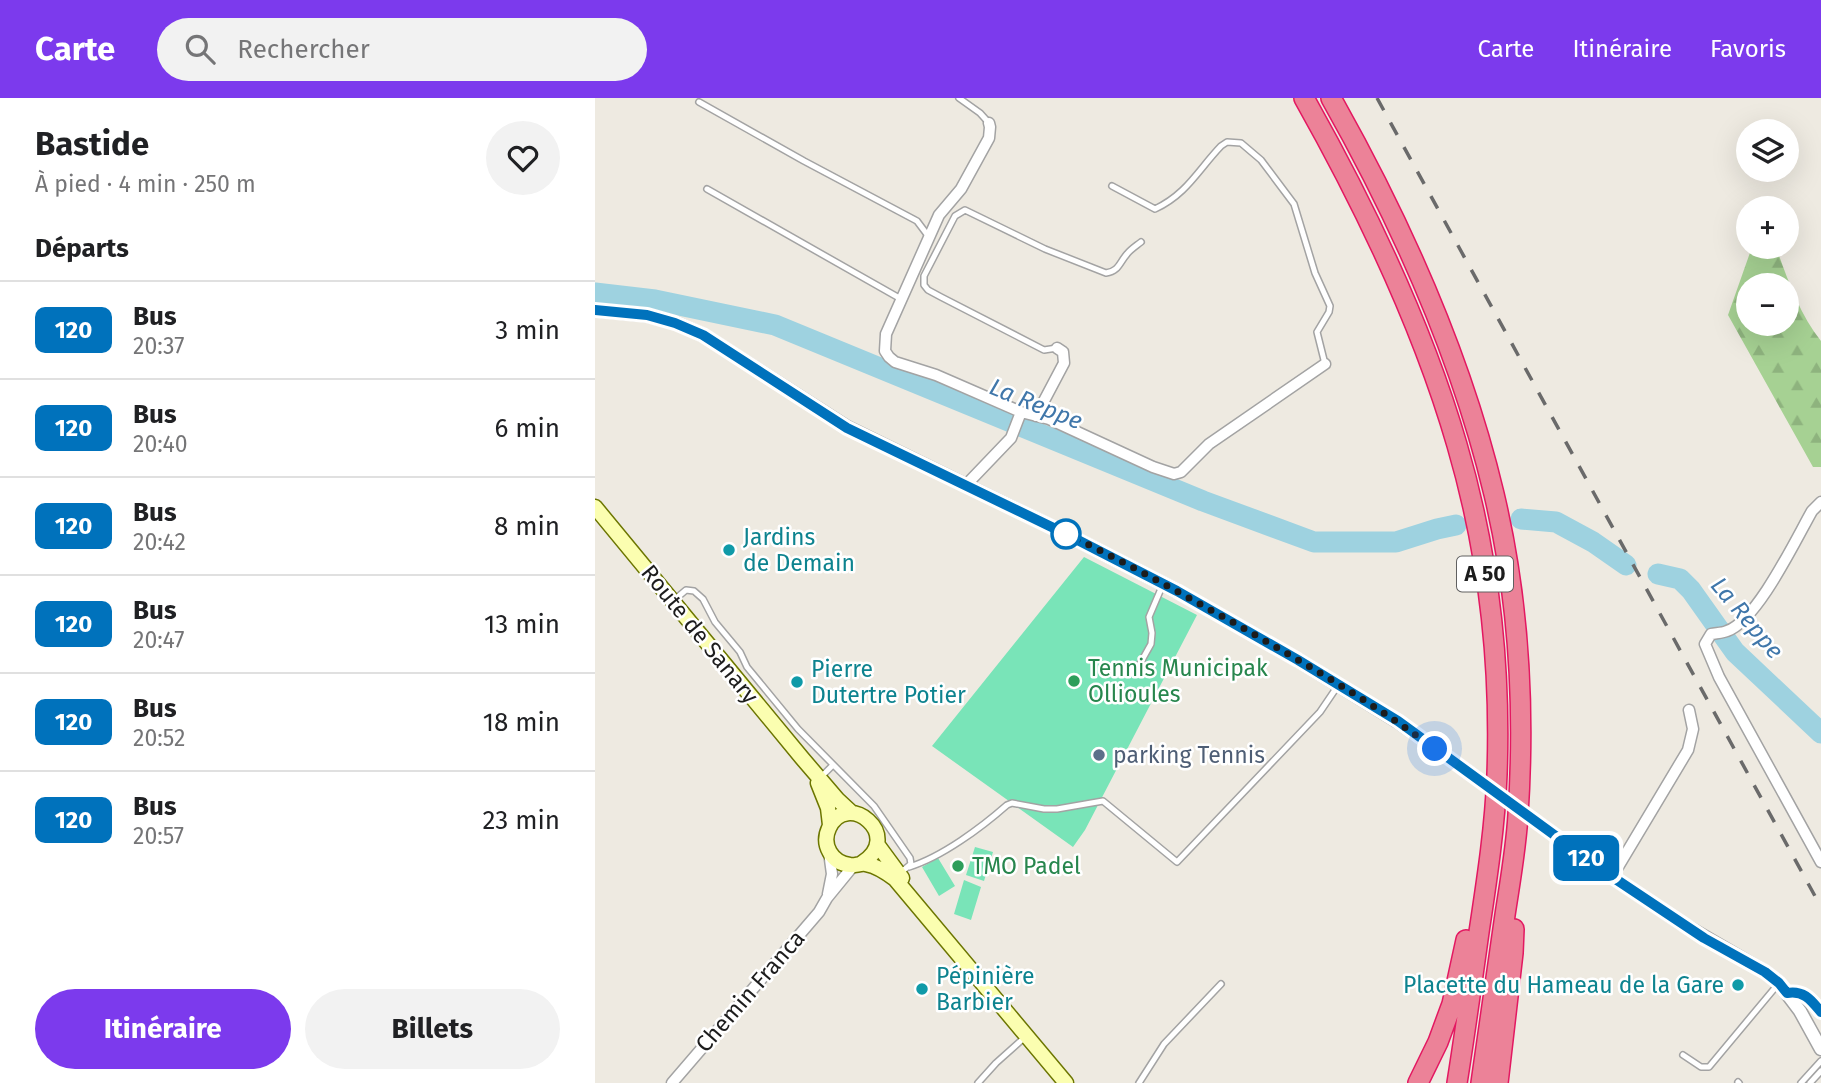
<!DOCTYPE html>
<html lang="fr">
<meta charset="utf-8">
<style>
body{margin:0;font-family:"Fira Sans",sans-serif;background:#f2f2f2;color:#202124;height:100vh;display:flex;flex-direction:column;font-size:26px;white-space:nowrap}
*{box-sizing:border-box;margin:0}
p{font-size:23px;color:#757577}
.icon{flex:none;width:38px;height:38px;fill:none;stroke:currentColor;stroke-width:2;stroke-linecap:round;stroke-linejoin:round}
.map{position:relative;flex:1;overflow:hidden}
.drawer{display:flex;flex-direction:column;background:#fff;width:595px}
.drawer>*{flex:none}
.badge{padding:0 14px;border-radius:10px;font-size:24px;line-height:46px}
.fabs{position:absolute;left:1141px;top:21px;display:grid;gap:14px}
.fabs a{display:grid;place-items:center;width:63px;height:63px;border-radius:50%;background:#fff;box-shadow:0 7px 28px #0002;font-size:35px}
.you{position:absolute;width:35px;height:35px;margin:-18px;border:5px solid #fff;border-radius:50%;background:#1a73e8;box-shadow:0 0 0 10px #1a73e833}
.map>.badge{position:absolute;translate:-50% -50%;box-shadow:0 0 0 4px #fff}
h2{padding:0 35px;font-size:26px;line-height:63px}
.round{display:grid;place-items:center;flex:none;width:74px;height:74px;border-radius:37px;background:#f2f2f2}
.head{display:flex;align-items:center;justify-content:space-between;height:119px;padding:0 35px}
h1{font-size:33px;font-weight:700;line-height:52px}
.action{display:flex;gap:14px;margin-top:auto;padding:14px 35px}
.action a{flex:1;height:80px;border-radius:42px;background:#7c3aed;color:#fff;font-size:28px;font-weight:700;line-height:80px;text-align:center}
.action a+a{background:#f2f2f2;color:#202124}
ul{padding:0;list-style:none}
li{display:flex;align-items:center;gap:21px;height:98px;padding:0 35px;border-top:2px solid #e0e0e0}
li div{flex:1}
li b{display:block;font-size:26px}
li em{font-style:normal}
li .badge{min-width:77px;font-weight:700;text-align:center}
header{display:flex;align-items:center;gap:42px;box-sizing:border-box;height:98px;padding:0 35px;background:#7c3aed;color:#fff}
header strong{font-size:33px}
nav{display:flex;gap:38px;margin-inline-start:auto;font-size:24px}
.search{width:490px;height:63px;background:#f2f2f2;display:flex;align-items:center;gap:18px;box-sizing:border-box;padding:0 24px;border-radius:38px;color:#757577;font-size:26px}
main{display:flex;flex:1;min-height:0}
.map>svg:first-child{display:block}
.forest{fill:url(#forest-firs);fill-rule:evenodd}
.pitch{fill:#79e4b8}
.lines{fill:none;stroke-linecap:round;stroke-linejoin:round}
.river{stroke:#9ed2e0;stroke-width:21}
.tertiary-tunnel{stroke:#cecbc3;stroke-width:12;stroke-dasharray:12 6;stroke-linecap:butt}
.service-casing{stroke:#a3a3a3;stroke-width:8}
.minor-casing{stroke:#a3a3a3;stroke-width:13}
.tertiary-casing{stroke:#a3a3a3;stroke-width:15}
.secondary-casing{stroke:#6c7600;stroke-width:17}
.motorway-casing{stroke:#e31861;stroke-width:22}
.service{stroke:#fff;stroke-width:5}
.minor{stroke:#fff;stroke-width:10}
.tertiary{stroke:#fff;stroke-width:12}
.secondary{stroke:#fbfeb0;stroke-width:14}
.motorway{stroke:#ec8298;stroke-width:19}
.rail{stroke:#6a6a6a;stroke-width:3.5;stroke-dasharray:14 14;stroke-linecap:butt}
.line-casing{stroke:#fff;stroke-width:16}
.line{stroke:#0072bc;stroke-width:10}
.walk{stroke:#1c1c1c;stroke-width:7;stroke-dasharray:0 12.6}
.stop-dot{fill:#fff;stroke:#0072bc;stroke-width:3.5}
.culture-dot{fill:#0f9aa8;stroke:#fff;stroke-width:2.5}
.leisure-dot{fill:#2e9e5b;stroke:#fff;stroke-width:2.5}
.service-dot{fill:#5c6f8a;stroke:#fff;stroke-width:2.5}
.labels{text-anchor:middle;dominant-baseline:central;stroke-width:5;stroke-linejoin:round;paint-order:stroke}
.shield{fill:#fff;stroke:#606060;stroke-width:2}
.shield-label{font-size:21px;font-weight:bold;fill:#1c1c1c}
.culture-label{font-size:23px;fill:#0d838f;stroke:#fff;text-anchor:start}
.street-label{font-size:23px;fill:#1c1c1c;stroke:#fff}
.leisure-label{font-size:23px;fill:#27864d;stroke:#fff;text-anchor:start}
.service-label{font-size:23px;fill:#4e5e75;stroke:#fff;text-anchor:start}
.water-label{font-size:24px;font-style:italic;fill:#4077aa;stroke:#fff}
</style>
<header>
<strong>Carte</strong>
<div class="search"><svg class="icon" aria-label="search" viewBox="0 0 24 24"><circle cx="10" cy="10" r="6"/><path d="M15 15l6 6"/></svg>Rechercher</div>
<nav><a>Carte</a><a>Itinéraire</a><a>Favoris</a></nav>
</header>
<main>
<section class="drawer">
<div class="head"><div><h1>Bastide</h1><p>À pied · 4 min · 250 m</p></div><a class="round"><svg class="icon" aria-label="heart" viewBox="0 0 24 24"><path d="M12 20l-8-8c-3-5 5-10 8-4 3-6 11-1 8 4z"/></svg></a></div>
<h2>Départs</h2>
<ul>
<li><span class="badge" style="background:#0072bc;color:#fff">120</span><div><b>Bus</b><p>20:37</p></div><em>3 min</em></li>
<li><span class="badge" style="background:#0072bc;color:#fff">120</span><div><b>Bus</b><p>20:40</p></div><em>6 min</em></li>
<li><span class="badge" style="background:#0072bc;color:#fff">120</span><div><b>Bus</b><p>20:42</p></div><em>8 min</em></li>
<li><span class="badge" style="background:#0072bc;color:#fff">120</span><div><b>Bus</b><p>20:47</p></div><em>13 min</em></li>
<li><span class="badge" style="background:#0072bc;color:#fff">120</span><div><b>Bus</b><p>20:52</p></div><em>18 min</em></li>
<li><span class="badge" style="background:#0072bc;color:#fff">120</span><div><b>Bus</b><p>20:57</p></div><em>23 min</em></li>
</ul>
<div class="action"><a>Itinéraire</a><a>Billets</a></div>
</section>
<div class="map">
<svg width="1226" height="985" viewBox="0 0 1226 985">
<defs>
<pattern id="forest-firs" width="22" height="20" patternUnits="userSpaceOnUse" patternTransform="scale(1.75)"><rect width="22" height="20" fill="#a6d193"/><path d="M5 1l3.5 6h-7zM16 11l3.5 6h-7z" fill="#8eb37e"/></pattern>
</defs>
<rect width="100%" height="100%" fill="#eeeae1"/>
<path class="forest" d="M 1157,149 L 1181,149 C 1192,180 1205,217 1226,243 L 1226,369 L 1218,369 L 1133,217 ZM 1153,187 L 1192,187 L 1192,226 L 1153,226 Z"/>
<path class="pitch" d="M 489,459 L 602,517 L 490,732 L 478,749 L 337,648 Z
M 380,749 L 398,754 L 389,783 L 371,777 Z
M 343,760 L 360,788 L 344,798 L 327,769 Z
M 369,782 L 386,789 L 376,822 L 359,816 Z"/>
<g class="lines">
<path class="river" d="M 0,195 L 60,202 L 180,227 L 608,403 L 719,444 L 801,444 L 842,431 L 861,427
M 926,421 L 961,424 L 998,444 L 1031,467
M 1063,476 L 1085,481 L 1096,492 L 1140,554 L 1226,635"/>
<path class="tertiary-tunnel" d="M 883,681 L 943,725"/>
<defs>
<path id="service" d="M 364,0 L 385,15 L 394,25
M 104,4 L 209,63 L 322,123 L 334,139
M 517,88 L 560,111 C 592,96 603,72 626,48 L 632,44 L 646,45 L 666,62 L 699,106 L 720,175 L 735,208 L 734,214 L 722,234 L 730,266
M 112,91 L 306,201
M 462,250 L 449,252 L 346,199 L 333,192 L 329,187 L 329,178 L 360,118 L 370,112 L 450,151 L 511,175 C 524,173 524,165 532,156 C 536,151 541,148 546,144
M 78,503 L 91,492 L 99,493 L 108,501 L 120,524 L 145,554 L 152,569 L 203,631 L 279,708 L 315,760 L 316,766 L 304,776
M 542,571 L 556,546 L 557,535 L 554,519 L 568,486
M 225,680 L 238,667
M 314,769 C 347,759 387,729 412,707 L 417,705 L 449,711 L 462,711 L 508,703 L 582,764 L 725,614 L 744,586
M 1192,895 C 1209,892 1216,902 1226,914
M 1088,957 L 1106,969 L 1114,969 L 1184,885
M 1143,984 L 1144,985
M 383,985 L 401,965 L 429,940
M 544,985 L 569,946 L 626,886
M 1206,985 L 1226,963
M 1215,985 L 1226,973"/>
<path id="minor" d="M 394,25 L 395,29 L 394,40 L 366,91 L 344,117 L 291,236 L 290,253 L 294,259 L 300,264 L 341,277 L 426,314 L 454,321 L 558,369 L 579,376 L 586,374 L 614,346 L 730,266
M 441,318 L 469,265 L 468,254 L 462,250
M 371,387 L 416,340 L 426,314
M 1226,404 L 1217,413 C 1201,441 1162,523 1132,533 C 1128,535 1121,535 1116,536 L 1110,546 L 1124,579 L 1226,764
M 1017,779 L 1093,652 L 1098,631 L 1094,612
M 233,796 L 237,776 L 234,754
M 77,985 L 224,814 L 232,800 L 259,767"/>
<path id="tertiary" d="M 0,212 L 52,217 L 81,225 L 108,237 L 252,329 L 471,436 L 582,493 L 703,562 L 802,623 L 883,681
M 943,725 L 1010,774 L 1086,825 L 1170,874 L 1184,885 L 1205,913 L 1226,951"/>
<path id="secondary" d="M 0,409 L 207,660 L 243,702 L 257,715
M 223,685 L 233,710 L 235,727
M 282,746 L 307,780
M 267,765 C 310,738 252,691 234,730 C 226,747 237,765 255,767 C 260,768 265,765 271,766 C 282,768 291,774 300,781 L 471,985"/>
<path id="motorway" d="M 709,0 C 771,110 827,226 862,347 C 893,453 906,566 902,676 C 900,729 892,781 884,834 C 877,884 870,935 862,985
M 736,0 C 806,124 866,257 899,396 C 924,501 930,610 923,717 C 921,751 915,784 910,817 C 902,873 894,929 886,985
M 823,985 L 843,944 L 857,906 L 871,842
M 903,985 L 918,855 L 919,831"/>
</defs>
<use href="#service" class="service-casing"/>
<use href="#minor" class="minor-casing"/>
<use href="#tertiary" class="tertiary-casing"/>
<use href="#secondary" class="secondary-casing"/>
<use href="#motorway" class="motorway-casing"/>
<use href="#service" class="service"/>
<use href="#minor" class="minor"/>
<use href="#tertiary" class="tertiary"/>
<use href="#secondary" class="secondary"/>
<use href="#motorway" class="motorway"/>
<path class="rail" d="M 782,0 L 1226,809"/>
</g>
<g class="lines">
<defs>
<path id="line" d="M 0,212 L 52,217 L 80,225 L 108,237 L 252,330 L 471,436 L 582,493 L 703,562 L 803,623 L 1010,774 L 1109,840 L 1170,874 L 1184,885 L 1192,895 C 1209,892 1216,902 1226,914"/>
</defs>
<use href="#line" class="line-casing"/>
<use href="#line" class="line"/>
<path class="walk" d="M 471,436 C 529,463 585,495 641,526 C 709,565 777,604 840,651"/>
</g>
<circle class="stop-dot" cx="471" cy="436" r="14"/>
<g class="culture-dot">
<circle cx="134" cy="452" r="7"/>
<circle cx="202" cy="584" r="7"/>
<circle cx="1143" cy="887" r="7"/>
<circle cx="327" cy="891" r="7"/>
</g>
<g class="leisure-dot">
<circle cx="479" cy="583" r="7"/>
<circle cx="363" cy="768" r="7"/>
</g>
<circle class="service-dot" cx="504" cy="657" r="7"/>
<g class="labels">
<rect class="shield" x="862" y="458.5" width="56" height="35" rx="5"/>
<g class="shield-label">
<text x="890" y="476">A 50</text>
</g>
<g class="culture-label">
<text x="148" y="439">Jardins<tspan x="148" dy="26">de Demain</tspan></text>
<text x="216" y="571">Pierre<tspan x="216" dy="26">Dutertre Potier</tspan></text>
<text x="341" y="878">Pépinière<tspan x="341" dy="26">Barbier</tspan></text>
<text x="1129" y="887" text-anchor="end">Placette du Hameau de la Gare</text>
</g>
<g class="street-label">
<text transform="translate(105 536) rotate(51)">Route de Sanary</text>
<text transform="translate(155 893) rotate(-49)">Chemin Franca</text>
</g>
<g class="leisure-label">
<text x="493" y="570">Tennis Municipak<tspan x="493" dy="26">Ollioules</tspan></text>
<text x="377" y="768">TMO Padel</text>
</g>
<g class="service-label">
<text x="518" y="657">parking Tennis</text>
</g>
<g class="water-label">
<text transform="translate(441 306) rotate(22)">La Reppe</text>
<text transform="translate(1152 520) rotate(50)">La Reppe</text>
</g>
</g>
</svg>
<div class="fabs">
<a><svg class="icon" aria-label="layers" viewBox="0 0 24 24"><path d="M12 4l9 5-9 5-9-5zM3 14l9 5 9-5"/></svg></a>
<a>+</a>
<a>−</a>
</div>
<div class="you" style="left:840px;top:651px"></div>
<b class="badge" style="left:991px;top:760px;background:#0072bc;color:#fff">120</b>
</div>
</main>
